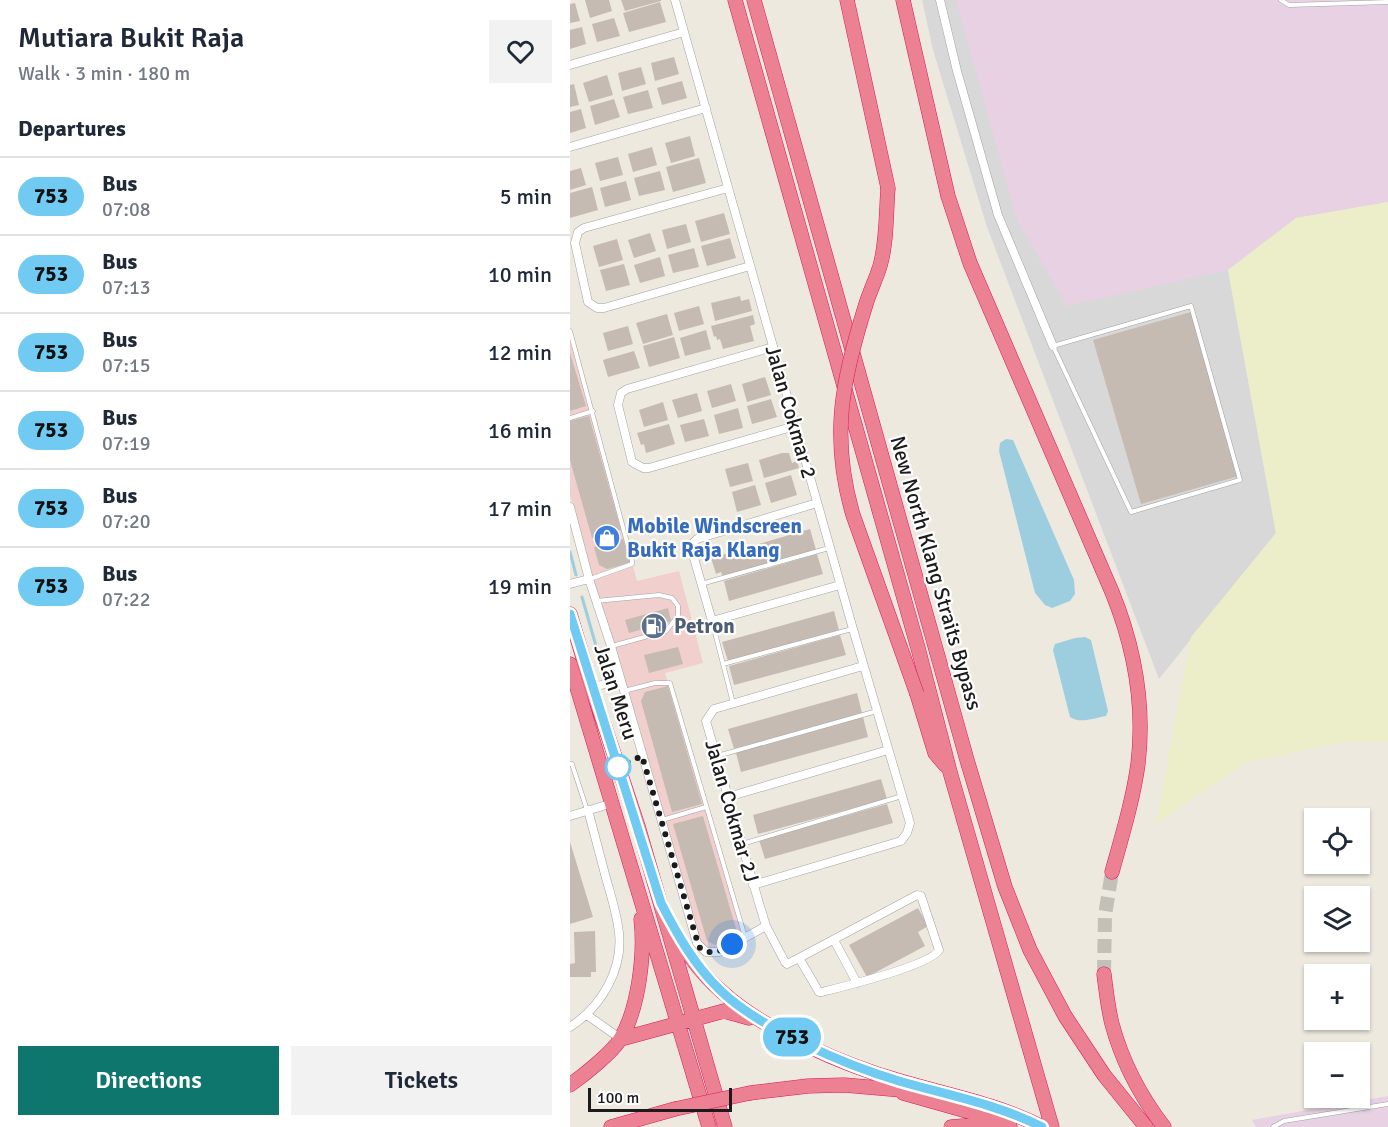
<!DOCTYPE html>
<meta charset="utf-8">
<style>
body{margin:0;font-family:Signika,sans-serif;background:#f2f2f3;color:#1f2937;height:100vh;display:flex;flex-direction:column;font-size:22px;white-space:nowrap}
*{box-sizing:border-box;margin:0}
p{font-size:20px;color:#747a83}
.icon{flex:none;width:33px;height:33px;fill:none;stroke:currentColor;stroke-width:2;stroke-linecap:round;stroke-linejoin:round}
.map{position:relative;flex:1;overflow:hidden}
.sheet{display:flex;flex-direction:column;background:#fff;width:570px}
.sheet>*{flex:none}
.badge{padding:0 12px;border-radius:20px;font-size:21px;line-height:39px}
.buttons{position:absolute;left:734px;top:808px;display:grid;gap:12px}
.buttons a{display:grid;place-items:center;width:66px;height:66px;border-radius:0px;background:#fff;box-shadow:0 2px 4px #0004;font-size:30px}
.scale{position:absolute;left:18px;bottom:15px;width:144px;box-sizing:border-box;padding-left:6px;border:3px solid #1b1b1b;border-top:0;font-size:16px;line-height:21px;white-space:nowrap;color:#1b1b1b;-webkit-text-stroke:4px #fff;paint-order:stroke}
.you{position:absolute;width:30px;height:30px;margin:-15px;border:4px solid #fff;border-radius:50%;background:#1a73e8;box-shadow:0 0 0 9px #1a73e833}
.map>.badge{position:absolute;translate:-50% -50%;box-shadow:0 0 0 3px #fff}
h2{padding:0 18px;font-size:22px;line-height:54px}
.round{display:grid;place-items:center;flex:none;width:63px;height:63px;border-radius:0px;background:#f2f2f3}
.summary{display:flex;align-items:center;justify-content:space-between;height:102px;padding:0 18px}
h1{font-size:28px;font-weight:600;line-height:45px}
.button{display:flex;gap:12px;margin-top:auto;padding:12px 18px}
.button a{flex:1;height:69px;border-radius:0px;background:#0f766e;color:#fff;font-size:24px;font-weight:600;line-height:69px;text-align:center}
.button a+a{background:#f2f2f3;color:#1f2937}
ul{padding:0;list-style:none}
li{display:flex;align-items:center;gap:18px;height:78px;padding:0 18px;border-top:2px solid #e0e1e3}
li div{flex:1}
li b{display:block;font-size:22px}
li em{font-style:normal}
li .badge{min-width:66px;font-weight:700;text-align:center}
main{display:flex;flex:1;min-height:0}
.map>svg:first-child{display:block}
.residential{fill:#d9d8d8}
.commercial{fill:#f0cfcd}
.industrial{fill:#e7d1e3}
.farmland{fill:#ebeec9}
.water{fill:#9ccedf}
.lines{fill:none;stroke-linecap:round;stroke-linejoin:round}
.stream{stroke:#9ccedf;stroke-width:3}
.building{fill:#c5bbb3}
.highway-tunnel{stroke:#c3c0b8;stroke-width:14;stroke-dasharray:14 7;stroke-linecap:butt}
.lane-casing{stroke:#a2a2a2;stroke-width:5}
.street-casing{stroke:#a2a2a2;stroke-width:9}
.highway-casing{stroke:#df1959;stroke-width:15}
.lane{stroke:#fff;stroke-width:4}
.street{stroke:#fff;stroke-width:8}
.highway{stroke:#eb8193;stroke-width:14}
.highway-bridge-casing{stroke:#df1959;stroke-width:15;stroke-linecap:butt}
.highway-bridge{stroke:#eb8193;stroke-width:14}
.line-casing{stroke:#fff;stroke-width:14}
.line{stroke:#71caf2;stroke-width:9}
.walk{stroke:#1b1b1b;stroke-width:6;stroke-dasharray:0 10.8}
.stop-dot{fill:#fff;stroke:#71caf2;stroke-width:3}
.labels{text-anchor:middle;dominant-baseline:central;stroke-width:4.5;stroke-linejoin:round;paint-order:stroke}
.street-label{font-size:21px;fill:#1b1b1b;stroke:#fff}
.shop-label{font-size:21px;font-weight:bold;fill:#366cbe;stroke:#fff;text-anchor:start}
.service-label{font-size:21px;font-weight:bold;fill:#4e5e75;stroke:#fff;text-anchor:start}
</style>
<main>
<section class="sheet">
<div class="summary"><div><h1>Mutiara Bukit Raja</h1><p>Walk · 3 min · 180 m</p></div><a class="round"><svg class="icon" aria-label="heart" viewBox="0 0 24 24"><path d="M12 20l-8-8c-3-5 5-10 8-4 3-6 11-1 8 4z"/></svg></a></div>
<h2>Departures</h2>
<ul>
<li><span class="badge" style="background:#71caf2;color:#111">753</span><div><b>Bus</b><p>07:08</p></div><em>5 min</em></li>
<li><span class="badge" style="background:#71caf2;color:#111">753</span><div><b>Bus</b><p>07:13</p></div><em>10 min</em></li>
<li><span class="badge" style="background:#71caf2;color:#111">753</span><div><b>Bus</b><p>07:15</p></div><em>12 min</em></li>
<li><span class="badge" style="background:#71caf2;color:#111">753</span><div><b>Bus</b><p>07:19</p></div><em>16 min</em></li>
<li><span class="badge" style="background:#71caf2;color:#111">753</span><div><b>Bus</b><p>07:20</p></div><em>17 min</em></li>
<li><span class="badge" style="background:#71caf2;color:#111">753</span><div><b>Bus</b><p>07:22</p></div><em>19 min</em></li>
</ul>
<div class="button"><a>Directions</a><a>Tickets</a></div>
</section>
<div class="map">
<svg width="818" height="1127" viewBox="0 0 818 1127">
<rect width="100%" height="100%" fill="#ede9df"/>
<path class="residential" d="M 352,0 L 818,0 L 818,202 L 726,218 L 658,270 L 706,533 L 589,679 L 417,227 L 363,50 Z"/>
<path class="commercial" d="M 0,340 L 67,581 L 109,571 L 133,663 L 95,673 L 172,934 L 147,948 L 137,949 L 130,943 L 48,658 L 19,566 L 0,495 Z"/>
<path class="industrial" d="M 386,0 L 818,0 L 818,202 L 726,218 L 658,270 L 497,306 L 447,220 Z
M 818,1096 L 818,1127 L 686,1127 L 682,1120 Z"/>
<path class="farmland" d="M 818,202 L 818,742 L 773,742 L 677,762 L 586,824 L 621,637 L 706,533 L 658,270 L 726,218 Z"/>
<path class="water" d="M 436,439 L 443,440 L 504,580 L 505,594 L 500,601 L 482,608 L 475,605 L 465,593 L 429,451 L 430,443 Z
M 515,637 L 521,640 L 538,711 L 536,716 C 524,718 510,724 500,717 L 483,650 L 485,644 L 505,638 Z"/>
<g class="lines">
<path class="stream" d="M 0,552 L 6,575
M 12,597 L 34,674"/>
</g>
<path class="building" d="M 15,0 L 39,0 L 42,11 L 20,18 Z
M 51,0 L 91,0 L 91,1 L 55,11 Z
M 90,2 L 96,22 L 59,32 L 53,13 Z
M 5,3 L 10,21 L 0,23 L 0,4 Z
M 44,18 L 50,36 L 27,42 L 22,24 Z
M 12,27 L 16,44 L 0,49 L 0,30 Z
M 104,57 L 109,74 L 85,81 L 81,63 Z
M 71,67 L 76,84 L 52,91 L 48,73 Z
M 37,75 L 43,95 L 19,102 L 13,83 Z
M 112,81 L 117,98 L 92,105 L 87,88 Z
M 4,84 L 9,105 L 0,107 L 0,85 Z
M 78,90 L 83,108 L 58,114 L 53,97 Z
M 44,99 L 50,117 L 25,125 L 20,106 Z
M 11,109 L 16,128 L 0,133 L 0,112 Z
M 120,136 L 125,156 L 101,163 L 95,143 Z
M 82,147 L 87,165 L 63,172 L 58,154 Z
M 48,157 L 53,175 L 30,181 L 25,163 Z
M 129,158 L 136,183 L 103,192 L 96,167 Z
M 11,168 L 16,185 L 0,190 L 0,171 Z
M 90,171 L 95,190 L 69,196 L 64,178 Z
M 56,181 L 61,200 L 35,207 L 30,188 Z
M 22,187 L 28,210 L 0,218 L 0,193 Z
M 154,213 L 160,234 L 131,242 L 125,221 Z
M 116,224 L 121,242 L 97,249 L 92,230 Z
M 80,233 L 86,251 L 64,258 L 58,240 Z
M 160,238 L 166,258 L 137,266 L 131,246 Z
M 47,239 L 53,260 L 29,267 L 23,246 Z
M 124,248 L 129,267 L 103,273 L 98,255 Z
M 90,257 L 95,276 L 70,283 L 64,265 Z
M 54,264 L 60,285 L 36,291 L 30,270 Z
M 170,296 L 171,301 L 179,299 L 182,311 L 145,321 L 141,303 Z
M 129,306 L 134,324 L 109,331 L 104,313 Z
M 621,312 L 669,476 L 571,504 L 523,340 Z
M 97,314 L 103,335 L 73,344 L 66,323 Z
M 183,315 L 185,324 L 180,326 L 184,341 L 153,349 L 150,339 L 147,340 L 146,336 L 144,337 L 141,326 Z
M 58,326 L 63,344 L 38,351 L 33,333 Z
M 136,330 L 141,349 L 115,356 L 110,338 Z
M 104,337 L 110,358 L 79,367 L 73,346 Z
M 64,351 L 70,368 L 38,377 L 33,360 Z
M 0,353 L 16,406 L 0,411 Z
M 195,377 L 201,395 L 177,402 L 172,384 Z
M 161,384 L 166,401 L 142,408 L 137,391 Z
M 127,393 L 132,411 L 108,418 L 102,400 Z
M 201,399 L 207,417 L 182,424 L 177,406 Z
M 93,402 L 98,420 L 74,427 L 69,410 Z
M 168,408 L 173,428 L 149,434 L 144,415 Z
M 19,416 L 51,530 L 22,538 L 0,460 L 0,421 Z
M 134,419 L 139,436 L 115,442 L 110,425 Z
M 99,424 L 105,444 L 76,453 L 74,444 L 71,445 L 67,433 Z
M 212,453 L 219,453 L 222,463 L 227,461 L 229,468 L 194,478 L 189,460 Z
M 178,463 L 183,481 L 160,487 L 155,469 Z
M 221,475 L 227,495 L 201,503 L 195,483 Z
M 185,485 L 191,505 L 167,512 L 162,492 Z
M 240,529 L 246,550 L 153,577 L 151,572 L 146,574 L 141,558 Z
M 53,539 L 60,563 L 37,569 L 29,565 L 24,547 Z
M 247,554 L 253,574 L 159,601 L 154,581 Z
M 98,608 L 101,621 L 59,633 L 55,620 Z
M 264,611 L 269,630 L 158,661 L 152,642 Z
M 270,635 L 276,655 L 164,685 L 159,666 Z
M 108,647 L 113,664 L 79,673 L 74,655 Z
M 98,686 L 132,804 L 102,812 L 71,701 L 75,692 Z
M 287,693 L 292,713 L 164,749 L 158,729 Z
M 293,717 L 298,737 L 171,772 L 166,753 Z
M 311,779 L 317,799 L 188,834 L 183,815 Z
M 317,804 L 323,823 L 195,859 L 189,840 Z
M 133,816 L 167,932 L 145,945 L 137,941 L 103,824 Z
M 0,842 L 23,917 L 0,924 Z
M 348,908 L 358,926 L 348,932 L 355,946 L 297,977 L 279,945 Z
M 25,931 L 26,972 L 21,972 L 21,977 L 0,977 L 0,964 L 5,963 L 4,932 Z"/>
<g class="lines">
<path class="highway-tunnel" d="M 534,974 L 535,915 L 542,872"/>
<defs>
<path id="lane" d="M 711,0 L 719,5 L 818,2
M 621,306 L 670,480 L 561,512 L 483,346 Z
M 0,331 L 62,561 L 62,564 L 20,579
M 0,418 L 23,411
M 131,584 L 259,548
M 26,601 L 89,595 L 102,598 L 108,606 L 108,616 L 96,631 L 42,646
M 142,621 L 163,703
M 153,664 L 282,629
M 54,691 L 85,683 L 100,683 L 175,937
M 147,756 L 307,711
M 0,764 L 2,764 L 17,810
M 92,820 L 136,807
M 172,844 L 332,796
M 703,1127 L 714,1121 L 818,1104"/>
<path id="street" d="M 105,0 L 283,629 L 340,823 L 337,833 L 331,841 L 183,885
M 370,0 L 387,71 L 428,215 L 483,346
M 0,65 L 114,32
M 0,147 L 136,108
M 158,188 L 14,228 L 8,232 L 5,243 L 18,302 L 27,308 L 34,308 L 180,266
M 203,347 L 57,389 L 51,393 L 48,405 L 62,462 L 73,468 L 79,468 L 225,426
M 247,503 L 127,539 L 122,544 L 122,551 L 142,621 L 270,585
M 0,507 L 19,579 L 41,646 L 127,943 L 136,952 L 149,952 L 196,926
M 0,584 L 19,579
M 22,688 L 50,679
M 158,797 L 318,750
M 0,816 L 43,803
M 264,940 L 287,983
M 229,958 L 249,992 L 252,992 C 272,987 361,965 369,950 L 351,896 L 347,895 L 229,958 L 217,964 L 215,962 L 196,926 L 189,903 L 136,721 L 144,709 L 293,666
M 17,1015 L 51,1039
M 0,1027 C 31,1007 53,970 49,933 C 47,914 41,896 36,878 C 30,856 24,833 18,810"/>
<path id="highway" d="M 165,0 L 348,648 L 380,772 L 482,1127
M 184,0 L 397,760 L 435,887 L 460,950 L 495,1016 L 534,1075 L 576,1127
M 277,0 L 318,188
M 333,0 L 378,196 L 400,263 L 542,592 C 564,646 575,705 568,764 C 563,800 552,836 542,872
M 0,614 L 22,688 L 68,826 L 155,1127
M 0,664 L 139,1127
M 347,694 L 365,753 L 375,765
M 102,926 C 114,950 132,974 151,991 C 195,1031 273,1065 330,1081 C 378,1095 427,1104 472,1127
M 534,974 C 536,991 538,1008 542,1024 C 552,1061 571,1097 594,1127
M 51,1039 L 154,1011 L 179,1018
M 0,1085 C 14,1075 43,1052 51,1038 C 69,1007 75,953 71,919
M 180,1093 L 238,1086 L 274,1085 L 343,1091
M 333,1093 L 425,1119 L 440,1127
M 41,1127 L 105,1109
M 381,1127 L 405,1125 L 427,1126"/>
</defs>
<use href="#lane" class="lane-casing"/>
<use href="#street" class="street-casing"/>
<use href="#highway" class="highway-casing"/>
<use href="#lane" class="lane"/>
<use href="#street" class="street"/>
<use href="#highway" class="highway"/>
<defs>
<path id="highway-bridge" d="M 318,188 C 316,213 317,242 310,266 C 306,279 300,291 296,304 C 272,380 260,437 283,515 L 347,694
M 105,1109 L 180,1093"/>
</defs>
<use href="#highway-bridge" class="highway-bridge-casing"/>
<use href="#highway-bridge" class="highway-bridge"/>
</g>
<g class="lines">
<defs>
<path id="line" d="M 0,614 L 91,903 C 107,934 124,965 150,990 C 189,1028 275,1065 329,1081 C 377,1095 427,1104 472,1127"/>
</defs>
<use href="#line" class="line-casing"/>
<use href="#line" class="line"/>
<path class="walk" d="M 48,767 L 72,756 L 129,947 C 141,957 151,951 162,944"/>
</g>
<defs>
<symbol id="shop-disc" viewBox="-11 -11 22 22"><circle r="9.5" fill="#3f7fe0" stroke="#fff"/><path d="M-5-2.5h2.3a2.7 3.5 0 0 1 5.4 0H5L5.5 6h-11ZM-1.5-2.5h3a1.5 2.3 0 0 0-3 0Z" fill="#fff"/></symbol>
<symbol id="fuel-disc" viewBox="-11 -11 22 22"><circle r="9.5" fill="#5c6f8a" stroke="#fff"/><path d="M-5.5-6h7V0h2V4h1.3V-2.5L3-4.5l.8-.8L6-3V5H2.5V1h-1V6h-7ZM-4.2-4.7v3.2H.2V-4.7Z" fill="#fff"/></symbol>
</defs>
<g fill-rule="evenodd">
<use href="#shop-disc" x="22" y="523" width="30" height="30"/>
<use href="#fuel-disc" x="69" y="611" width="30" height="30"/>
</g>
<circle class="stop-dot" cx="48" cy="767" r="12"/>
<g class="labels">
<g class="street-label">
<text transform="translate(221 412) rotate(74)">Jalan Cokmar 2</text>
<text transform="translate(366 573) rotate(74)">New North Klang Straits Bypass</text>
<text transform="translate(46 692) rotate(72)">Jalan Meru</text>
<text transform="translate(162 811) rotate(74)">Jalan Cokmar 2J</text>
</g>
<g class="shop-label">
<text x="57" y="526">Mobile Windscreen<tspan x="57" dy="24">Bukit Raja Klang</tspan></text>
</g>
<g class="service-label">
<text x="104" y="626">Petron</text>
</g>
</g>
</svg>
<div class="buttons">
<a><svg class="icon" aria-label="locate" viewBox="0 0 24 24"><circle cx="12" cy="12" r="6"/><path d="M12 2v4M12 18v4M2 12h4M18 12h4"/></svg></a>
<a><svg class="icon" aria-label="layers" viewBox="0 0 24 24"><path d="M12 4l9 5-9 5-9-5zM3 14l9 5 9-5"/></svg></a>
<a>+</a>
<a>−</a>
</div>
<div class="scale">100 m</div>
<div class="you" style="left:162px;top:944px"></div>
<b class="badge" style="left:222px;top:1037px;background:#71caf2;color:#111">753</b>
</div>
</main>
